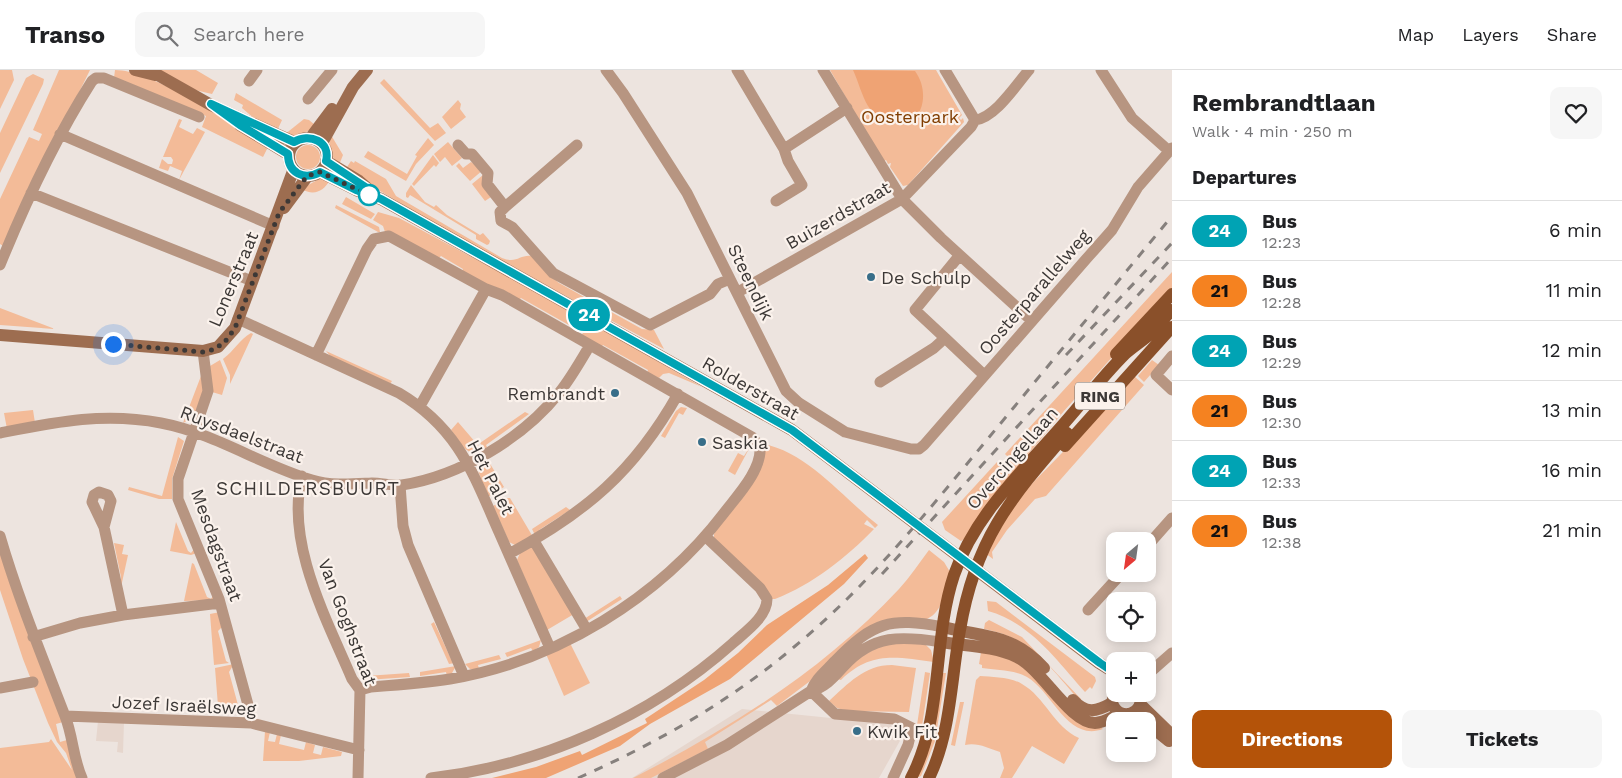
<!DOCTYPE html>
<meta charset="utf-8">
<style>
body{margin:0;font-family:"Work Sans",sans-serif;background:#f6f6f6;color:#202124;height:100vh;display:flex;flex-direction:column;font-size:19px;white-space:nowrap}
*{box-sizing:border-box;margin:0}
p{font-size:16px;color:#757577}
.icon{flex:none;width:28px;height:28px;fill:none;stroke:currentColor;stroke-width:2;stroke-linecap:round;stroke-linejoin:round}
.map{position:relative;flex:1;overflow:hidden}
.details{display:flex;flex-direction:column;background:#fff;width:450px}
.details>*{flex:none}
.badge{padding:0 10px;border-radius:16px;font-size:18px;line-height:32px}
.needle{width:32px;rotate:209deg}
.controls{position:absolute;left:1106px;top:462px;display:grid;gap:10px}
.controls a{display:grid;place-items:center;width:50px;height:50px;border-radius:10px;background:#fff;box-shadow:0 2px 12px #0003;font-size:25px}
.you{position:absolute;width:25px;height:25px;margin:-12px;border:4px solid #fff;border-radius:50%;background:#1a73e8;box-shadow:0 0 0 8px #1a73e833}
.map>.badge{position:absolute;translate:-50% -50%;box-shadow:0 0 0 2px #fff}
h2{padding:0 20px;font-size:19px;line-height:45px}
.round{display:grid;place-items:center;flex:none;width:52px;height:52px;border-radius:10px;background:#f6f6f6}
.head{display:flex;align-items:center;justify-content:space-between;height:85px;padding:0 20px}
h1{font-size:24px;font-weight:700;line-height:38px}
.action{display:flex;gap:10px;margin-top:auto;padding:10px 20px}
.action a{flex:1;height:58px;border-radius:10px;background:#b45309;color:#fff;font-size:20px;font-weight:700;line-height:58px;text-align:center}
.action a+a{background:#f6f6f6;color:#202124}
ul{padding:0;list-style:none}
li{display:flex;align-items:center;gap:15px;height:60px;padding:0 20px;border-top:1px solid #e0e0e0}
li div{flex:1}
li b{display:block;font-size:19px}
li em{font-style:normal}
li .badge{min-width:55px;font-weight:700;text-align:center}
header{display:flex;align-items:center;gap:30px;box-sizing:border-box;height:70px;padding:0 25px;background:#fff;border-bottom:1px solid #e0e0e0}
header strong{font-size:24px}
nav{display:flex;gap:28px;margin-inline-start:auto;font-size:18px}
.search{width:350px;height:45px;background:#f6f6f6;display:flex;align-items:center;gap:12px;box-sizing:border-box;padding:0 18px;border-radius:10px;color:#757577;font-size:19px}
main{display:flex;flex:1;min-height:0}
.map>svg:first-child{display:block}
.built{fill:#e6d6cd}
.green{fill:#f3bb98}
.water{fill:#efa374}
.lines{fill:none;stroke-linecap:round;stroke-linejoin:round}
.street{stroke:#b79581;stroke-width:11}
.secondary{stroke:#9d6d50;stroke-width:12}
.primary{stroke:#8a502a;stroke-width:12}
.rail{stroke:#86807d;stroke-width:3;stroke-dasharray:9 9;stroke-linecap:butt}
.line-casing{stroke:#fff;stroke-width:11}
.line{stroke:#00a3b4;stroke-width:8}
.walk{stroke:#3c3836;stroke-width:5;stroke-dasharray:0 9}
.stop-dot{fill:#fff;stroke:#00a3b4;stroke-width:2.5}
.poi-dot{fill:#386e89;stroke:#fbf2ec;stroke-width:2}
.labels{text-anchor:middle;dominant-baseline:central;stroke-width:4.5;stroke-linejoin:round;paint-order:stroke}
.shield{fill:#fbf2ec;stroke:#75706d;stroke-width:1}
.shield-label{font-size:16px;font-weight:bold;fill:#3c3836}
.park-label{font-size:18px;fill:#803d01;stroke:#fbf2ec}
.street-label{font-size:18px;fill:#3c3836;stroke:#fbf2ec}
.poi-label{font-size:18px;fill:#3c3836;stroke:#fbf2ec;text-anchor:start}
.neighbourhood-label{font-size:19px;letter-spacing:1px;fill:#3c3836;stroke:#fbf2ec}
</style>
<header>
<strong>Transo</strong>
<div class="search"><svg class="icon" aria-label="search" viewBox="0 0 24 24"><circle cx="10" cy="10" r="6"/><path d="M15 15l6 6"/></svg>Search here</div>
<nav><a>Map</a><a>Layers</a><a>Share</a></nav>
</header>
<main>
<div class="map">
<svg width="1172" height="708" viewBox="0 0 1172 708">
<rect width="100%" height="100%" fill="#ede4df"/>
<path class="built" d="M 742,639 L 890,654 L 901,669 L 879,708 L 632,708 Z
M 98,651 L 124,652 L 123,683 L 117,682 L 118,672 L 96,671 Z"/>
<path class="green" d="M 0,0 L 12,0 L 14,10 L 0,39 Z
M 59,0 L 102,0 L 90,0 L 3,176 L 0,174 L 0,129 L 29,67 L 39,71 L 42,64 L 33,60 Z
M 115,0 C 154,0 232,55 269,75 L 263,87 L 202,57 L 206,46 L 114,8 Z
M 158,0 L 196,0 L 218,13 L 212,24 L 195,20 Z
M 830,0 L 936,0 L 962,45 L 959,48 L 961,50 L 963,48 L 964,52 L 908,115 L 903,116 L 890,97 L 891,93 L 888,94 L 886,90 L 883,92 Z
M 33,4 L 44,9 L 43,14 L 0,103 L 0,63 L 26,8 Z
M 384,9 L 430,58 L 438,53 L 446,63 L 435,71 L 380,13 Z
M 236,23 L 282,50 L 277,61 L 256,50 L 242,38 L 243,35 L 234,30 Z
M 458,30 L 461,34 L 460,39 L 466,47 L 451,59 L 442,47 Z
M 179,49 L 182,50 L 179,57 L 193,64 L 197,58 L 205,62 L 179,110 L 182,101 L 170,96 L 168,101 L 159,98 L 162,89 L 168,94 L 172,94 L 173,90 L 171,87 L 163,87 Z
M 304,49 L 309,50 L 315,55 C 308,64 295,67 284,65 Z
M 331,65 L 343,85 L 339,95 C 331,86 327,76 331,65 Z
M 428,68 L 434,75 L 416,94 L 406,111 L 364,87 L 368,81 L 407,104 L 417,86 L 415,85 Z
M 448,72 L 462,88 L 452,96 L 445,87 L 440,92 L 434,84 Z
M296 87a12 12 0 1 1 24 0a12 12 0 1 1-24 0Z
M 433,85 L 439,93 L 436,97 L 434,95 L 414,116 L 412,114 Z
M 351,91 L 354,93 L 355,91 L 386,109 L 396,126 L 502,188 C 517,194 520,184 532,186 L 548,204 L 559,213 L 642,259 L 654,260 L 664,279 L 462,170 L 345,100 Z
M 471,92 L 483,100 L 470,111 L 456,96 L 459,93 L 463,98 Z
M 483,105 L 491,127 L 485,131 L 472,114 Z
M 321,108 L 330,110 C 323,122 314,126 301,119 Z
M 411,115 L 425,132 L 434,137 L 436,135 L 447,145 L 480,165 L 483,163 L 490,171 L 489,174 L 487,175 L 476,169 L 476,165 L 410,125 L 408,128 L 406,127 L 406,123 Z
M 346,127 L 375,144 L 371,149 L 342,134 Z
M 336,135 L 379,157 L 380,162 L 378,162 L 335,138 Z
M 378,142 L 399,148 L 552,230 L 702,317 L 669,303 L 663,304 L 659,308 L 647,303 L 648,300 L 603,275 L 601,277 L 581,266 L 583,263 L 521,228 L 519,230 L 462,202 L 463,199 L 441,186 L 439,188 L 385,162 L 383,156 L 373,150 Z
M 1172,202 L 1172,220 L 1064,341 L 992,428 L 964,469 L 961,471 L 945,460 L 942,452 L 997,392 L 1002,396 L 1009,388 L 1005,384 Z
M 0,238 L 55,259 L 0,255 Z
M 251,263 L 253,264 L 230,314 L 230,305 L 223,289 C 234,281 240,269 251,263 Z
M 326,281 L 392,311 L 390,314 L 331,287 Z
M 220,290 L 227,308 L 222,325 L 212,322 L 210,296 Z
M 1152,290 L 1159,295 L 1144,312 L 1138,306 Z
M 201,306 L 204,318 L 193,350 L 191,349 L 183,353 Z
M 1134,306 L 1144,315 L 1046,426 L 1035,429 L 1007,460 L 992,482 L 993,489 L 985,483 L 1016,430 L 1101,343 Z
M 681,337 L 687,338 L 683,345 L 679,343 L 665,368 L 661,366 L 676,341 Z
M 33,340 L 35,353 L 7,359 L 4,343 Z
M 525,342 L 529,344 L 486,375 L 487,377 L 485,379 L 480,373 Z
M 458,352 L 482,380 L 471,383 L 464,378 L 451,360 Z
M 178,367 L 184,371 L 172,409 L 172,429 L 159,429 L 128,420 L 129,417 L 162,426 Z
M 763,374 C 808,382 844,429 878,455 L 875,458 L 867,450 L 864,454 L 874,459 C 847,487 812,515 775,529 L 772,529 L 714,469 L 714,464 Z
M 751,375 L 735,405 L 728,401 L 738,383 L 744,386 Z
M 486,387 L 504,417 L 488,427 L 477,398 L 481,391 Z
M 507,428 L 510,428 L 533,467 L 515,475 L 509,472 L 493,436 Z
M 566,437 L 570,440 L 539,460 L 540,463 L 535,465 L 532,459 Z
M 176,452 L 188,481 L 191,483 L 195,478 L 197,483 L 191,485 L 170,481 Z
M 114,473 L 124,475 L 122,484 L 128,485 L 121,517 L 121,507 Z
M 534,475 L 574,544 L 547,560 L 517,490 L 520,483 Z
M 929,480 L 944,492 L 950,502 C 945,519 944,541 927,549 L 891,550 L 777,636 L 771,630 L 705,672 L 708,679 L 651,708 L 633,708 C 729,659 825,599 899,519 C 910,507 919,493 929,480 Z
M 0,482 L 63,652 L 56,654 L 60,672 L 67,670 L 78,708 L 0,708 L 0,678 L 49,672 L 51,669 L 72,700 L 66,683 L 57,672 L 48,653 L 23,589 L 0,520 Z
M 192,493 L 194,494 L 207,527 L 211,529 L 214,524 L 214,530 L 184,531 Z
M 620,526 L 622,529 L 586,552 L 584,549 Z
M 987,531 L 996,532 L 1095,607 L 1096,611 L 1092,619 L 1090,617 L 1085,622 C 1057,591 1031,553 988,541 Z
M 220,542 L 224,555 L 218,561 L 226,591 L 229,593 L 214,595 L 210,544 Z
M 989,550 L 1022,567 L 1081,629 L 1081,632 C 1050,598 1033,568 984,559 L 985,553 Z
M 434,552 L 451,589 L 455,593 L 449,594 L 431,554 Z
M 541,570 L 539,577 L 533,581 L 531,578 L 507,587 L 505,583 Z
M 570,573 L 590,613 L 564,626 L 546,584 Z
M 885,573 L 924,573 L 931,580 L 934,592 C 895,587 871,581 841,610 L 837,609 L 850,593 Z
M 981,582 L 1008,586 L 1103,659 C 1067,672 1053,622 1027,607 C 1015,600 996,600 982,598 L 982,595 L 979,594 Z
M 499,585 L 501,589 L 478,595 L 479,599 L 470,599 L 465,594 Z
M 234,594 L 229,602 L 238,635 L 240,637 L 244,632 L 246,637 L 218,636 L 215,598 Z
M 892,595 L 916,598 L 909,642 L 848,641 L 837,638 L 829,631 C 848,614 864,595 892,595 Z
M 456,596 L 452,603 L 447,606 L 446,602 L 420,606 L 420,602 Z
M 925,602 L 930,603 L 922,656 L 917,655 Z
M 409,603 L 410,607 L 366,610 L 366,606 Z
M 942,603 L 946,603 L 935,671 L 921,706 L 916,708 Z
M 980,606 C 992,607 1011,607 1022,614 C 1045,627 1054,657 1079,668 L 1064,694 L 1032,676 L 1012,708 L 1000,708 L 1004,698 L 1000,682 C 988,678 977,672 965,675 L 976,610 Z
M 960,632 L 964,632 L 955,676 L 951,675 Z
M 265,661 L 270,662 L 268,671 L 275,672 L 277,664 L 281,665 L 279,674 L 304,680 L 306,672 L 315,675 L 313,683 L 321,685 L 323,677 L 342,682 L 341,686 L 299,691 L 263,691 Z"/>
<path class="water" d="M 853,0 L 915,1 C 934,27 918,69 883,48 C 878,45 871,41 868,36 C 862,26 858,11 853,0 Z
M 865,484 L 868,488 L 844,514 L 730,609 L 650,654 L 620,676 L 546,708 L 492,708 L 536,697 L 580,681 L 582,685 L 647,653 L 645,649 L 704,610 L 738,583 L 767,555 L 828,515 Z"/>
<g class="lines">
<path class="street" d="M 606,0 L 623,23 L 687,123 L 786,321 L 799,333 L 845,362 L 911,379 L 919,379 L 924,375 L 1088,187 L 1112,160 L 1138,117 L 1172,78
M 737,0 L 784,79 L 788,91 L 802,115 L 776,131
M 823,0 L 902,129 L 941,168 L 1032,251
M 945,0 L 975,50
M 1101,0 L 1132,48 L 1169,81
M 249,11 L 257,0
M 308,29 L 332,0
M 60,64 L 274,156
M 458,75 L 466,84 L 472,84 L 488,103 L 487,114 L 505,137 L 577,75
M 784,79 L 847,38
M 31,123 L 252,211
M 505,137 L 500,142 L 501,151 L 512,157 L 553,203 L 650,255 L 710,224 L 718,214 L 730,209
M 0,195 C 26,131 55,69 92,11 L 96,8 L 104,8 L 199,47
M 738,222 L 902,129 L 971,57 L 975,50 C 995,48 1016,15 1029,0
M 238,249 L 399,323 C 458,358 473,403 499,462 C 516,501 533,540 550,578
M 945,268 L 984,305
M 203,281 L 208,321 L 178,409 L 178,429 L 219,529 L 250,642 L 251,653
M 316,285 L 367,179 L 374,169 L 389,166 L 486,219 L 502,225 L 752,367 L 760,377 C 762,400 737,426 724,443 C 659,528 557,591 450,609 C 424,613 397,615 371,617 L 360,620
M 1172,286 L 1156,305 L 1172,320
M 880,312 L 934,278 L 945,268 L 915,240 L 959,186
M 420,336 L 486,219
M 0,363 C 56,352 104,342 161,353 C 214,363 261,395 312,410 C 332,416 352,414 372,413 C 382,413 393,416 402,415 C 460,406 523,368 559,323 C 571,308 580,292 590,275
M 302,406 C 285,473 327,550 352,609 L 360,620 L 358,708
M 400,415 L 403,456 L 408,475 L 464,606
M 104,457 L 111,431 L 108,425 L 99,422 L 94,425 L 92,432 L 104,457 L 123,545
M 0,466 C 18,528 42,586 65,646 C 73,666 73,688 82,708
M 534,471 L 587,560
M 1148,475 L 1172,448
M 509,484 C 586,442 634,402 678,324
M 1088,540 L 1121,504
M 33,567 L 80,553 L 123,545 L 220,533
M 1148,604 L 1172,583
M 0,618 L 33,612
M 811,621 L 835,644 L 894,649 L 912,658 L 908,675 L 893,708
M 811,621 C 816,608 826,601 835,591 C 873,552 890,547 943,557
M 65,646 L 251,653 L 359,680
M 431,708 C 542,695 650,647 733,573 C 745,562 767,547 767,529 L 760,518 L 705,466
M 663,708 L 727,675 L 811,621 C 826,617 834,607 844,596 C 873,564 902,566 941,572"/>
<path class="secondary" d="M 135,0 L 155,5
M 149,0 L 211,35 L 294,72
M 240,55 L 288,84
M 311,67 L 332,39
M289 87a19 19 0 1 1 38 0a19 19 0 1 1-38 0Z
M 322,73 L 353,17 L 367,0
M 326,91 L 359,111 L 373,123
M 320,102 L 356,120 L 381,129 L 792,360 L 1099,593 L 1115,603
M 284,138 L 307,107
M 0,265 L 203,281 L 218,277 L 235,258 L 293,101
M 943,557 C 987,568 1011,563 1044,598
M 941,572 C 965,576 994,576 1017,587 C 1043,600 1069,652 1095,653 C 1104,653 1112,647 1120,644
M 1115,620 L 1112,633 C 1119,653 1146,644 1140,624
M 1073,630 C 1086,644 1096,642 1112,633
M 1140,634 L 1172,665
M 1148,654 L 1169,671"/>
<path class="primary" d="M 1116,284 L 1172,224
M 1065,376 L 1172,257
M 911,708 C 944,646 932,571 954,505 C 973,450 1014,409 1052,367 C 1077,340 1099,310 1125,284 C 1133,277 1141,272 1149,265 C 1157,257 1164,248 1172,240
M 929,708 C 951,663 951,609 960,560 C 975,470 1009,430 1067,363"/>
<path class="rail" d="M 1066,285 L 1172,173
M 882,504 L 1172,188
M 578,708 C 655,674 729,632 794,577 C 867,517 926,443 986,371 C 1048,296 1110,221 1172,146"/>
</g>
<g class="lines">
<defs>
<path id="line" d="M 370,120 L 326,91 C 331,71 309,63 294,72 L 211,34 L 240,55 L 288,84 C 288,103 304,111 320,102 L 356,120 L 381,129 L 792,360 L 1100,593 L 1115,603"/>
</defs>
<use href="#line" class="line-casing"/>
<use href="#line" class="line"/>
<path class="walk" d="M 113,274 L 203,282 L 212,280 L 224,273 L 235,258 L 279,143 L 307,106 L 320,102 L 369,125"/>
</g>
<circle class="stop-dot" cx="369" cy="125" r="10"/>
<g class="poi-dot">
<circle cx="871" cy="207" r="5"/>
<circle cx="615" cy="323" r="5"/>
<circle cx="702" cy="372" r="5"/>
<circle cx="857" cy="661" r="5"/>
</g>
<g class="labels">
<rect class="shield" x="1075" y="312.5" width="50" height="27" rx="4"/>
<g class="shield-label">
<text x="1100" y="326">RING</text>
</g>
<g class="park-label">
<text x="910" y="46">Oosterpark</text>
</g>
<g class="street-label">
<text transform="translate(838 145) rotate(-30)">Buizerdstraat</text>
<text transform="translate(233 209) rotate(-67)">Lonerstraat</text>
<text transform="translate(751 212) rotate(64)">Steendijk</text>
<text transform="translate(1034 222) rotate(-49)">Oosterparallelweg</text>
<text transform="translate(751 318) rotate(30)">Rolderstraat</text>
<text transform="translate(242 364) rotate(21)">Ruysdaelstraat</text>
<text transform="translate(1012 388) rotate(-49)">Overcingellaan</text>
<text transform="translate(491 407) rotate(63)">Het Palet</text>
<text transform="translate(217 475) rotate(70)">Mesdagstraat</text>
<text transform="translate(348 552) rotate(69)">Van Goghstraat</text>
<text transform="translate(184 635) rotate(3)">Jozef Israëlsweg</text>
</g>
<g class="poi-label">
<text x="881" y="207">De Schulp</text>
<text x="605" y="323" text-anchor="end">Rembrandt</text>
<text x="712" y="372">Saskia</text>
<text x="867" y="661">Kwik Fit</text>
</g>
<g class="neighbourhood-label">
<text x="308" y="418">SCHILDERSBUURT</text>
</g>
</g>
</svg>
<div class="controls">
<a><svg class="needle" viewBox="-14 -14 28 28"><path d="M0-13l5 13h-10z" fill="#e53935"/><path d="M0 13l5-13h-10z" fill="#757577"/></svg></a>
<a><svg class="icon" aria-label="locate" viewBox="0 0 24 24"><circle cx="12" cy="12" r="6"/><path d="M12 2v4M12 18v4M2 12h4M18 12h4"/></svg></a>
<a>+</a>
<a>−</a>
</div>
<div class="you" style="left:113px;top:274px"></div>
<b class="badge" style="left:589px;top:245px;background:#00a3b4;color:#fff">24</b>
</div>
<section class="details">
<div class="head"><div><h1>Rembrandtlaan</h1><p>Walk · 4 min · 250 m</p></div><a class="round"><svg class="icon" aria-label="heart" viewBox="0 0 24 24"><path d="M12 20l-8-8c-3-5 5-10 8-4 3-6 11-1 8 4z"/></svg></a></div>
<h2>Departures</h2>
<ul>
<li><span class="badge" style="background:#00a3b4;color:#fff">24</span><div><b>Bus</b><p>12:23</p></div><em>6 min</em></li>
<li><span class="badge" style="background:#f58220;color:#111">21</span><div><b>Bus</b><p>12:28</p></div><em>11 min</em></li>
<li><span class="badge" style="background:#00a3b4;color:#fff">24</span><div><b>Bus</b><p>12:29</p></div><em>12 min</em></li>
<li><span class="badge" style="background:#f58220;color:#111">21</span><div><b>Bus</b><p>12:30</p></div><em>13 min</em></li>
<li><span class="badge" style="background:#00a3b4;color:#fff">24</span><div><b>Bus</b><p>12:33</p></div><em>16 min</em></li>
<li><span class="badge" style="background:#f58220;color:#111">21</span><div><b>Bus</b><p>12:38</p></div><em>21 min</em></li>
</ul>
<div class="action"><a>Directions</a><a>Tickets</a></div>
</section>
</main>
